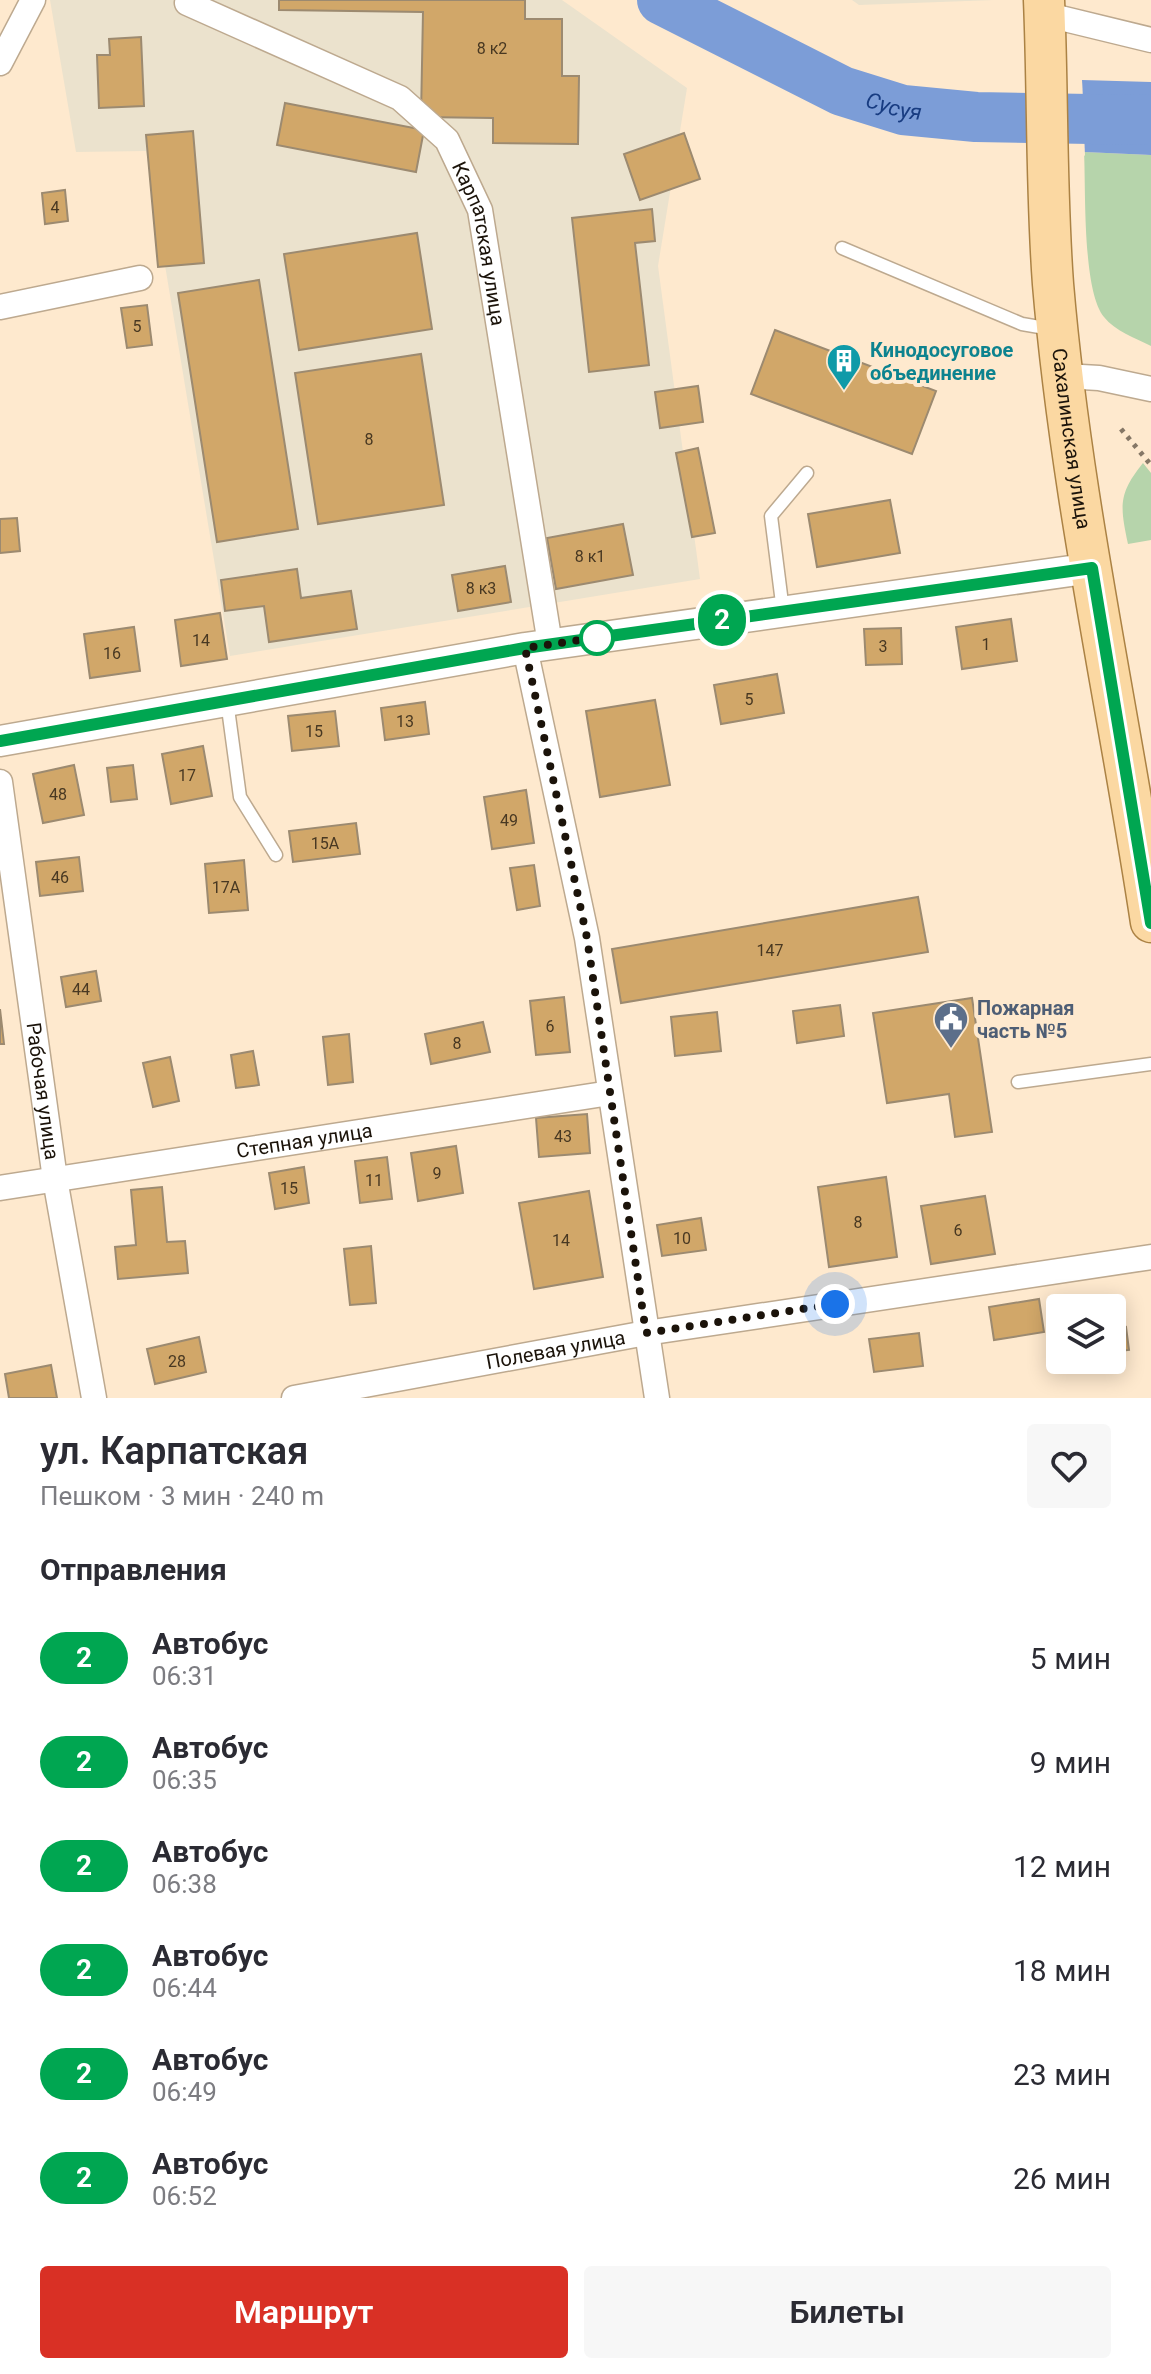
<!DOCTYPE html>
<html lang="ru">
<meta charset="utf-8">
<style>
body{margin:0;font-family:Roboto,sans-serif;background:#f7f7f7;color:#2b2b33;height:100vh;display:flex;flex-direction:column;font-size:30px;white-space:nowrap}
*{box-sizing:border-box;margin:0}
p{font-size:26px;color:#7c7c81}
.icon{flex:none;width:44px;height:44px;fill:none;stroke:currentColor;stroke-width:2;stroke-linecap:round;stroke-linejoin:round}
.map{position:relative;height:1398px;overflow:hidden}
.panel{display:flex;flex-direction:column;background:#fff;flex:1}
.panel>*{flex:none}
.badge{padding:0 16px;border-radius:26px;font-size:28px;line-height:52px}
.fabs{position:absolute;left:1046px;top:1294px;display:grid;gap:16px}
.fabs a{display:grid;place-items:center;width:80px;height:80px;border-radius:8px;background:#fff;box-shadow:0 4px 20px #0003;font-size:40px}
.you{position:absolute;width:40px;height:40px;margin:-20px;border:6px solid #fff;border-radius:50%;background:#1a73e8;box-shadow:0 0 0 12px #1a73e833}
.map>.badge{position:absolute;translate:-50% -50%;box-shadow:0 0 0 4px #fff}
h2{padding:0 40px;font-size:30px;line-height:72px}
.round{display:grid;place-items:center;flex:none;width:84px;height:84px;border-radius:8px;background:#f7f7f7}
.summary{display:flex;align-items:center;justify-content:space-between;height:136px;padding:0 40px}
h1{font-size:38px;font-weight:600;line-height:60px}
.action{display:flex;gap:16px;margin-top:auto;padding:16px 40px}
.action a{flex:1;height:92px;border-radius:8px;background:#d93025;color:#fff;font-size:32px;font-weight:600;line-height:92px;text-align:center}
.action a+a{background:#f7f7f7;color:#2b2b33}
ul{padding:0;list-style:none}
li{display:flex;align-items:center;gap:24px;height:104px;padding:0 40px}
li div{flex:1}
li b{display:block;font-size:30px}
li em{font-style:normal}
li .badge{min-width:88px;font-weight:700;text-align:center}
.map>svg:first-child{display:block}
.industrial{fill:#ebe2cd}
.green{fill:#b6d4ab}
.water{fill:#7c9dd7}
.pier{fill:#fee9ce}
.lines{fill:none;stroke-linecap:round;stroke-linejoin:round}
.river{stroke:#7c9dd7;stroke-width:50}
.building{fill:#d1a769;stroke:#9c8a70;stroke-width:2}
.service-casing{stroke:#bda98f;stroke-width:15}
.minor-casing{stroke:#bda98f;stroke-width:27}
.tertiary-casing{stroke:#bda98f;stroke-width:33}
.primary-casing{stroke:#ab8244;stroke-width:43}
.path{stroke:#857766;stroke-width:5;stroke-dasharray:4 6;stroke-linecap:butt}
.service{stroke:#fff;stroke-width:12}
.minor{stroke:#fff;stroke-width:24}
.tertiary{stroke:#fff;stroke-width:30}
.primary{stroke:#fbd8a2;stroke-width:40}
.line-casing{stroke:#fff;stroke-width:18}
.line{stroke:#00a651;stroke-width:12}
.walk{stroke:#1b130a;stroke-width:8;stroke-dasharray:0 14.4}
.stop-dot{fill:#fff;stroke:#00a651;stroke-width:4}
.labels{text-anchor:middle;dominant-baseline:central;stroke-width:8;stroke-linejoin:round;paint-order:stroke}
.number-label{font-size:16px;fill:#483822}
.street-label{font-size:20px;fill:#1b130a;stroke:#fee9ce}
.culture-label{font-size:20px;font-weight:bold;fill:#0d838f;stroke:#fee9ce;text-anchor:start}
.service-label{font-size:20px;font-weight:bold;fill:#4e5e75;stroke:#fee9ce;text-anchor:start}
.water-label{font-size:22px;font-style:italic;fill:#183c81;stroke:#fee9ce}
</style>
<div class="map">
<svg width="1151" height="1398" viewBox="0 0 1151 1398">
<rect width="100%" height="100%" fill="#fee9ce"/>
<path class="industrial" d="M 50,0 L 562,0 L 687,88 L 658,266 L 700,579 L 230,656 L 146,151 L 76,152 Z
M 852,0 L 994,0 L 859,5 Z"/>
<path class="green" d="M 1084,152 L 1151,155 L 1151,346 C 1135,338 1115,331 1104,317 C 1082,290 1086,189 1084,152 Z
M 1143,463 L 1151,473 L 1151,540 L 1128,544 C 1120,506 1118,494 1143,463 Z"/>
<path class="water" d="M 1082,80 L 1151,82 L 1151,155 L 1084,152 Z"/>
<path class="pier" d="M 1081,76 L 1082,80 L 1085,156 L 1080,152 L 1078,81 Z"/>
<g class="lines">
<path class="river" id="s1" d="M 662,0 L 842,91 L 903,110 L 976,117 L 1151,120"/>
</g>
<path class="building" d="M 279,0 L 525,0 L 525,19 L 562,19 L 562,76 L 579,76 L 578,144 L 493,143 L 493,118 L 421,117 L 423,12 L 279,10 Z
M 141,37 L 144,106 L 99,108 L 97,55 L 110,55 L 109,39 Z
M 285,103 L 424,130 L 416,172 L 277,145 Z
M 193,131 L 204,263 L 158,267 L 146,135 Z
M 684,133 L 700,179 L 640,200 L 624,154 Z
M 65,190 L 68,221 L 45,224 L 42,193 Z
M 652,209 L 655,241 L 635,243 L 649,365 L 589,372 L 572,218 Z
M 417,233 L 432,329 L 299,350 L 284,254 Z
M 259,280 L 298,529 L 217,542 L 178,293 Z
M 147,305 L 152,345 L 127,348 L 121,308 Z
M 775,330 L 936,391 L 912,454 L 751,394 Z
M 421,354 L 444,505 L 318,524 L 295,373 Z
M 698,386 L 703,422 L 660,428 L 655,392 Z
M 698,448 L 715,533 L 692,537 L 676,453 Z
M 890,500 L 900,553 L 817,567 L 808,514 Z
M 17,518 L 20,551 L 0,553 L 0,519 Z
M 623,524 L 633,575 L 556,589 L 547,538 Z
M 505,566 L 511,602 L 458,611 L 452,575 Z
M 297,569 L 301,598 L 351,591 L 357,629 L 269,642 L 264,606 L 225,611 L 221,580 Z
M 220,613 L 227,659 L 181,666 L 175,620 Z
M 1011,619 L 1017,661 L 962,669 L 956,627 Z
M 134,627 L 140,671 L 90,678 L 84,634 Z
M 901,628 L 902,664 L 866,665 L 864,629 Z
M 777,674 L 784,713 L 721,724 L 714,685 Z
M 655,700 L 670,785 L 600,797 L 586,711 Z
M 425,702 L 429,734 L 385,740 L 381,708 Z
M 335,711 L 339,746 L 292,751 L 288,716 Z
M 203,746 L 212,796 L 171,804 L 162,754 Z
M 74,765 L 84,815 L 43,823 L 33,774 Z
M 133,765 L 137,799 L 111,802 L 107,768 Z
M 526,790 L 534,843 L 492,849 L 484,797 Z
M 356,823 L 360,854 L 293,862 L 289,831 Z
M 79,857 L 83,891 L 40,896 L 36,862 Z
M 244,860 L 248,910 L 209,913 L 205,864 Z
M 534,865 L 540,906 L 517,910 L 510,868 Z
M 918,897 L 928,952 L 621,1003 L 612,949 Z
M 96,971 L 101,1001 L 66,1007 L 61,977 Z
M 564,997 L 570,1052 L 536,1055 L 530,1001 Z
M 972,998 L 992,1132 L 955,1137 L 949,1094 L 887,1103 L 873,1013 Z
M 840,1005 L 844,1036 L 797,1043 L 793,1011 Z
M 0,1009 L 4,1044 L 0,1044 Z
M 717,1012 L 721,1051 L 675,1056 L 671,1017 Z
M 483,1022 L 490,1052 L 431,1064 L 425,1034 Z
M 349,1034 L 353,1082 L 328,1085 L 323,1037 Z
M 253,1051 L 259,1085 L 236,1088 L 231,1055 Z
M 170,1057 L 179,1101 L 153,1107 L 143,1063 Z
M 587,1114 L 590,1153 L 539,1157 L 536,1118 Z
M 456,1146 L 463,1193 L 418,1201 L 411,1153 Z
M 387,1157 L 392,1199 L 360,1203 L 355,1161 Z
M 304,1167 L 309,1203 L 275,1209 L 269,1173 Z
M 886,1177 L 897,1257 L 829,1267 L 818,1187 Z
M 162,1187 L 167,1242 L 185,1241 L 188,1273 L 118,1279 L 115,1247 L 136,1245 L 131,1190 Z
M 589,1191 L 603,1277 L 534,1289 L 519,1203 Z
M 985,1196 L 995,1254 L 931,1264 L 921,1206 Z
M 701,1218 L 706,1250 L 662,1256 L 657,1225 Z
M 371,1246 L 376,1303 L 350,1305 L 344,1249 Z
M 1039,1299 L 1044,1332 L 994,1340 L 989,1307 Z
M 1126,1327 L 1129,1350 L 1112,1352 L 1112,1329 Z
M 919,1333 L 923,1366 L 874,1372 L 869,1339 Z
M 199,1337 L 206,1372 L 155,1384 L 147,1349 Z
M 51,1365 L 57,1398 L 9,1398 L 5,1374 Z"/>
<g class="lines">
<defs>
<path id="service" d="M 842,248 L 1022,324 L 1051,329
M 783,611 L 771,516 L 807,473
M 227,701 L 240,797 L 276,855
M 1018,1082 L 1151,1064"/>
<g id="minor">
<path id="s2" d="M 187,3 L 400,98 L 447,140 L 480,210 L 550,644"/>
<path d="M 1044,14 L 1151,40"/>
<path d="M 0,63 L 33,0"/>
<path d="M 0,307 L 140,278"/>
<path d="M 1064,376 L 1099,378 L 1151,389"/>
<path d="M 525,648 L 587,938 L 657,1398"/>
<path id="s3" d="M 0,782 L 55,1179 L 94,1398"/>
<path id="s4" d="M 0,1188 L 610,1093"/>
<path id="s5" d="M 294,1398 L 646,1333 L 1151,1257"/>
</g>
<path id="tertiary" d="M 0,741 L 525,648 L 1092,568"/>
<g id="primary">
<path id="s6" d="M 1044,0 C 1048,94 1046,190 1053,284 C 1071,498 1119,710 1151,922"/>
</g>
</defs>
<use href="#service" class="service-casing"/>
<use href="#minor" class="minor-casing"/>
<use href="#tertiary" class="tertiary-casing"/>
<use href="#primary" class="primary-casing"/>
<path class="path" d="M 1121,429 L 1151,465"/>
<use href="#service" class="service"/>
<use href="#minor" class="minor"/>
<use href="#tertiary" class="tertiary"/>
<use href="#primary" class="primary"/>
</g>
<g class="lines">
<defs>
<path id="line" d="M 0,741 L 525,648 L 1092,568 L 1151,923"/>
</defs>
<use href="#line" class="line-casing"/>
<use href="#line" class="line"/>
<path class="walk" d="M 597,638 L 608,636 L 525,648 L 587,938 L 646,1333 L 835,1304"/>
</g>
<defs>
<symbol id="building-pin" viewBox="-11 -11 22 30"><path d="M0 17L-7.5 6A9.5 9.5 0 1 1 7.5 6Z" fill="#0f9aa8" stroke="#fee9ce"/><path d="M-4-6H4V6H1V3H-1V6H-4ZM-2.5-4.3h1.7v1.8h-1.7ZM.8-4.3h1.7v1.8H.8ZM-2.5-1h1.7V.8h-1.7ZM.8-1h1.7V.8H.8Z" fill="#fff"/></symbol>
<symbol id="civic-pin" viewBox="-11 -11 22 30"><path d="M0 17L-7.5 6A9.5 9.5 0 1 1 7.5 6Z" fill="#5c6f8a" stroke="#fee9ce"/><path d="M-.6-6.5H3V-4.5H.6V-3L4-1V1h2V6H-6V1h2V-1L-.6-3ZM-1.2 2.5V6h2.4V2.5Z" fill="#fff"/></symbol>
</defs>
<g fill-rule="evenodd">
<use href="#building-pin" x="824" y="341" width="40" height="54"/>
<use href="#civic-pin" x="931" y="999" width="40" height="54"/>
</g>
<circle class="stop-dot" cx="597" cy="638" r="16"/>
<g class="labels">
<g class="number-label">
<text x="492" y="48">8 к2</text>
<text x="55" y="207">4</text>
<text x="137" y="326">5</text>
<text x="369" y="439">8</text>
<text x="590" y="556">8 к1</text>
<text x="481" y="588">8 к3</text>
<text x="201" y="640">14</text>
<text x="986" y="644">1</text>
<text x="883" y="646">3</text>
<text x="112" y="653">16</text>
<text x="749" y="699">5</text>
<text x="405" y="721">13</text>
<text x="314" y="731">15</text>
<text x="187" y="775">17</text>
<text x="58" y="794">48</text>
<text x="509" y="820">49</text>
<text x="325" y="843">15А</text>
<text x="60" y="877">46</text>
<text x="226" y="887">17А</text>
<text x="770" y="950">147</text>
<text x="81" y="989">44</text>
<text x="550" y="1026">6</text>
<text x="457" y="1043">8</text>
<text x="563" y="1136">43</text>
<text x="437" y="1173">9</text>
<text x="374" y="1180">11</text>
<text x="289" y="1188">15</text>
<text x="858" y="1222">8</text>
<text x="958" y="1230">6</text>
<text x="682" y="1238">10</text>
<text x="561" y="1240">14</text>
<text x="177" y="1361">28</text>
</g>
<g class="street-label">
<text stroke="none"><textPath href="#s2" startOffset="406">Карпатская улица</textPath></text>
<text stroke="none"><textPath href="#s6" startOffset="440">Сахалинская улица</textPath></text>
<text stroke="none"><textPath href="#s3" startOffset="312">Рабочая улица</textPath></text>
<text stroke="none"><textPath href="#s4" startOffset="308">Степная улица</textPath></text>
<text stroke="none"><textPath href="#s5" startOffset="266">Полевая улица</textPath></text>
</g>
<g class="culture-label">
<text x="870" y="350">Кинодосуговое<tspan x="870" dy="23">объединение</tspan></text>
</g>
<g class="service-label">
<text x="977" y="1008">Пожарная<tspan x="977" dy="23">часть №5</tspan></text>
</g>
<g class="water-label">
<text stroke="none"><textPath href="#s1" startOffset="256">Сусуя</textPath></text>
</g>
</g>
</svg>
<div class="fabs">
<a><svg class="icon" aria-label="layers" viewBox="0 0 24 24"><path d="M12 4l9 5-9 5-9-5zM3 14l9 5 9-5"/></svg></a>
</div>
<div class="you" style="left:835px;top:1304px"></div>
<b class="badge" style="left:722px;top:620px;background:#00a651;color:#fff">2</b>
</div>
<section class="panel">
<div class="summary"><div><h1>ул. Карпатская</h1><p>Пешком · 3 мин · 240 m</p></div><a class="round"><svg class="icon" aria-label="heart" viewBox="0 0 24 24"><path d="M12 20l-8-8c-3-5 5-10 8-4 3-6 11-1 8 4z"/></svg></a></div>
<h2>Отправления</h2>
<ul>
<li><span class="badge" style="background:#00a651;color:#fff">2</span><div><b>Автобус</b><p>06:31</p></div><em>5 мин</em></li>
<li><span class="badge" style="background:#00a651;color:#fff">2</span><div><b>Автобус</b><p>06:35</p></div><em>9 мин</em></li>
<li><span class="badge" style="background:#00a651;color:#fff">2</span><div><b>Автобус</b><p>06:38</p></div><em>12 мин</em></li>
<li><span class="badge" style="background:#00a651;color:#fff">2</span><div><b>Автобус</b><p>06:44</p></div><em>18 мин</em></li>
<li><span class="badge" style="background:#00a651;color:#fff">2</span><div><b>Автобус</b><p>06:49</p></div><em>23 мин</em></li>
<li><span class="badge" style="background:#00a651;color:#fff">2</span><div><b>Автобус</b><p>06:52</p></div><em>26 мин</em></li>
</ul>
<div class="action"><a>Маршрут</a><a>Билеты</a></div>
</section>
